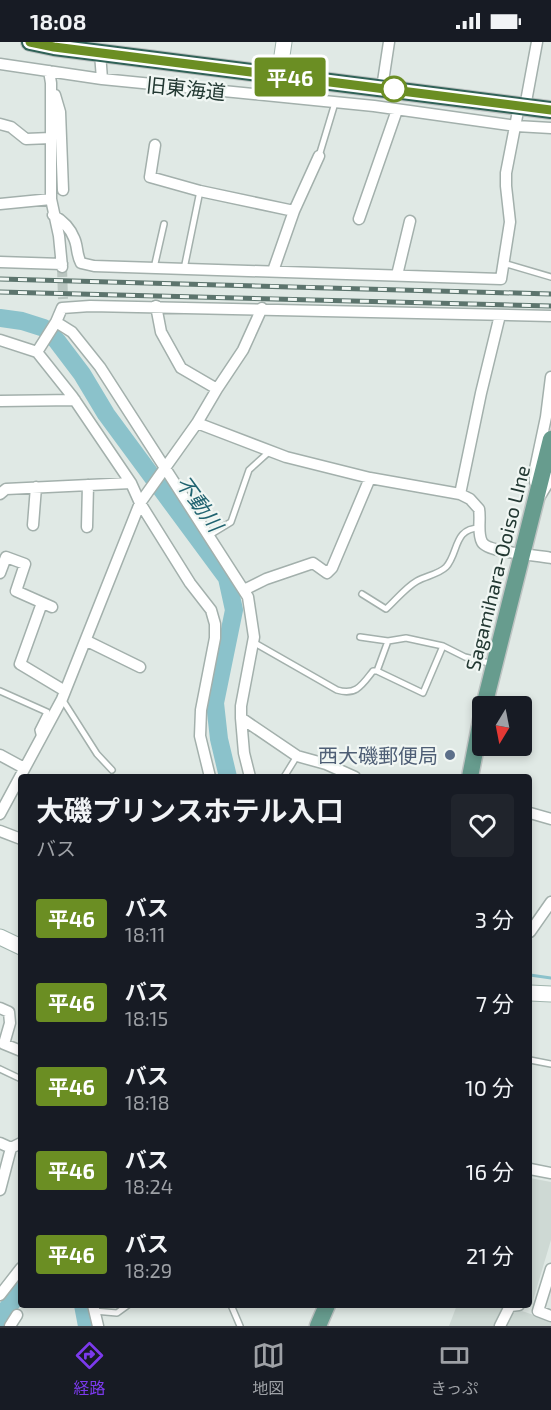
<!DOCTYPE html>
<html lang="ja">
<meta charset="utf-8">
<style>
body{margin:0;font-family:"Exo 2","Noto Sans JP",sans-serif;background:#20242c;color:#f1f3f6;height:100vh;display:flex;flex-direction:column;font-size:22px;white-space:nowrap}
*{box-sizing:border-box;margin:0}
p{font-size:20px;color:#9ea1a6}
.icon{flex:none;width:33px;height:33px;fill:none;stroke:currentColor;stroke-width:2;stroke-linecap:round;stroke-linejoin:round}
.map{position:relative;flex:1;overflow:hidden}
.drawer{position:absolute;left:18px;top:732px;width:514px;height:534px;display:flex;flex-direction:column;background:#171b24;border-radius:6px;box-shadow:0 3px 9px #0003}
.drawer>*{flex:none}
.badge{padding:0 12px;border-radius:4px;font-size:21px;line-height:39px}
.needle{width:39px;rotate:190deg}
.controls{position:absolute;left:472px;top:654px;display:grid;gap:12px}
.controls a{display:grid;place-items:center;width:60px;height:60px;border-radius:6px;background:#171b24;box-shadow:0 3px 9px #0003;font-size:30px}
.map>.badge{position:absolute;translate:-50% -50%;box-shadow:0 0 0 3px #fff}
.round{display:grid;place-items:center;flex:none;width:63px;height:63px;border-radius:6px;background:#20242c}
.summary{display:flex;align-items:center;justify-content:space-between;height:102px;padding:0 18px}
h1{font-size:28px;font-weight:700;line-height:45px}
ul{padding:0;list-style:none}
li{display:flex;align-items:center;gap:18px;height:84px;padding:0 18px}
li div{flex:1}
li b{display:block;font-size:22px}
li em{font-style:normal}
li .badge{min-width:66px;font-weight:700;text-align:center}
.status{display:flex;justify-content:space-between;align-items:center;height:42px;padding:0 30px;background:#171b24;direction:ltr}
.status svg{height:16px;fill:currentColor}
.dock{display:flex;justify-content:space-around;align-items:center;height:84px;border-top:2px solid #363941;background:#171b24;font-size:16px;color:#9ea1a6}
.dock a{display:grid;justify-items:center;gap:3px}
.dock .current{color:#7c3aed}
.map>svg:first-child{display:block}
.built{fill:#ced9d4}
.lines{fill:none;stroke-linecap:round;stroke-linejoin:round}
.stream{stroke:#8bc2cb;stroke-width:3}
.river{stroke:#8bc2cb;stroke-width:18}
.street-tunnel{stroke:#bac6c1;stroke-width:10;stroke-dasharray:10 5;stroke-linecap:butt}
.lane-casing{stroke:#a3b0ac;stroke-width:8}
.street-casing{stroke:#a3b0ac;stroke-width:13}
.secondary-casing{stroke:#a0b4ad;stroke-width:17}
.primary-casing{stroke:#bdc3c2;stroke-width:19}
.highway-casing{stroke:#bdc3c2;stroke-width:20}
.lane{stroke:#fff;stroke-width:5}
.street{stroke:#fff;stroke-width:10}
.secondary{stroke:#fff;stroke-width:15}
.primary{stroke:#679c8e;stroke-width:16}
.highway{stroke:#306257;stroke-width:18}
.rail-casing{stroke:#5c746d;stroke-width:5}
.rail{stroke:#f0f6f3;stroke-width:3;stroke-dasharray:9;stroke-linecap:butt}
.line-casing{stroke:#fff;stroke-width:14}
.line{stroke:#6b8e23;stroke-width:9}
.stop-dot{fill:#fff;stroke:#6b8e23;stroke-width:3}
.service-dot{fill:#5c6f8a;stroke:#f0f6f3;stroke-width:2}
.labels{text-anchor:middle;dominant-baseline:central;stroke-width:4.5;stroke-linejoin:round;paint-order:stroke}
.street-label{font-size:20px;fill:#223832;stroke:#f0f6f3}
.service-label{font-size:20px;fill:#4e5e75;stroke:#f0f6f3;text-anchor:end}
.water-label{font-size:21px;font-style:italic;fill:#206370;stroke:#f0f6f3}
</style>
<div class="status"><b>18:08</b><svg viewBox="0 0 49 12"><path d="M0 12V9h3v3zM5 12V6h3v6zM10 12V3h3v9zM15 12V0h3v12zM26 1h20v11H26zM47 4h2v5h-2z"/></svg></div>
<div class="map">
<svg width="551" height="1284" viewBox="0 0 551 1284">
<rect width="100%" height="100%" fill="#e0e9e5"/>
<path class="built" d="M 530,1136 L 551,1140 L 551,1198 L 531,1265 L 523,1263 L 530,1263 Z
M 457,1263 L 507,1263 L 496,1284 L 449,1284 Z
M 516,1269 L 522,1269 L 551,1279 L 551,1284 L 503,1284 L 511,1271 Z"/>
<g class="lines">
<path class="stream" d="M 530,933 L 551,936"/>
<path class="river" d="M 0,276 L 22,279 L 44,286 L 57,299 L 82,332 L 106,372 L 227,536 L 234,568 L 215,661 L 219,697 L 228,735
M 83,1263 L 87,1284
M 0,1276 L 21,1248"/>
<path class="street-tunnel" d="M 62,225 L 63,257"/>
<defs>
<path id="lane" d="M 319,114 L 335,61
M 503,221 L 551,235
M 154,226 L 164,182
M 184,227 L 200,149
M 208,494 L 231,480 L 249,428 L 270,409
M 362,552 L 386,567 C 396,558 405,546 417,539 C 426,534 439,532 446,525 C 459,511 453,486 480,486
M 360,595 L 388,599 L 406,596 L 443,604 L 465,615 L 493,622
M 388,599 L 377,629 L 423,651 L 443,604
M 253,600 L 337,648 C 356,654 362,643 373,629 L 377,629
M 0,649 L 47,670 L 38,688 L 40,696
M 62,657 L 97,712 L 112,728
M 284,735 L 297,714
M 530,1018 L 551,1022
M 0,1027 L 21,1037
M 231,1263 L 240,1284
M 94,1269 L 117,1271 L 128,1263"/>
<path id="street" d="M 100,11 L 102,37
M 0,22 L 102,37 L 374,64 L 516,84 L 551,86
M 49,29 L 51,41 L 51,157 L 59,194 L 62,225
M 382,46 L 389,0
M 55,53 L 60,70 L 63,148
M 525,65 L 537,0
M 0,82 L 11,85 L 26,97 L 51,96
M 155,103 L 150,135 L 200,149 L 294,169
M 0,162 L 51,157
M 53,173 C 62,178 70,186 74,196 C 78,204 76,212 81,221 L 94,224 L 501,237 L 510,180 L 506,144 L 506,131 L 519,64
M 359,177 L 397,68
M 0,220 L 62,222
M 273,229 L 294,169 L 319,114
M 397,233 L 410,179
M 156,264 L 161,290 L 181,326 L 217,347
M 56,280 L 72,290 L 100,325 L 248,555 L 254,595 L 241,664 L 241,676 L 297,714 L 326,722 L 355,735
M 0,298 L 37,310 L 72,354 L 131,441 L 140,461 L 190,541 L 211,568 L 215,582 L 215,596 L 201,668 L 200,694 L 210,735
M 37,310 L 56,280 L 62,266 L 90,264 L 551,274
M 0,359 L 75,358
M 197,381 L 286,415 L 370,436
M 535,440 L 535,427 L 546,375 L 551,335
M 0,452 L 6,447 L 131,441
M 460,452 L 470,457 L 479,467 C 481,477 477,491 482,500 C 488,511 538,513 551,516
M 540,454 L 551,436
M 33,483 L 36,445
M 87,485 L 88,443
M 0,531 L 6,515 L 25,522 L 16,549 L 52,565
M 244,548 L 266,537 L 313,521 L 327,531 L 332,526 L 370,436 L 460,452 L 481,351 L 500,273
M 42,561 L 20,622 L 65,649
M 87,599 L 140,625
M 241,676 L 244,711 L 250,735
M 0,713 L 24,726
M 530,771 L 551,777
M 0,772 L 62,657 L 140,461 L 197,381 L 217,347 L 243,308 L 262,266
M 0,789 L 21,797
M 530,890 L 551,860
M 0,966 L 9,970 L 10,981 L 4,1002 L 21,1009
M 0,1101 L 11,1106
M 530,1127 L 551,1131
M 0,1148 L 11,1106 L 21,1101
M 551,1227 L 538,1269 L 551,1274
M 0,1253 L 21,1226
M 93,1263 L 98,1284
M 10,1284 L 17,1273
M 500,1284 L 510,1264 L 519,1263"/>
<path id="secondary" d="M 279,34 L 284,0
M 0,895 L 21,905
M 530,951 L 551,952"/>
<path id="primary" d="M 484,664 L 551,397
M 470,735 L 483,668
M 318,1284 L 327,1263"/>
<path id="highway" d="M 30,0 L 54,5 L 551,68"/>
</defs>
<use href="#lane" class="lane-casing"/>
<use href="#street" class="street-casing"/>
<use href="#secondary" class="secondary-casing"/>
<use href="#primary" class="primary-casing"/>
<use href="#highway" class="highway-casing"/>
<use href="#lane" class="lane"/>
<use href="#street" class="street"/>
<use href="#secondary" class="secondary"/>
<use href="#primary" class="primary"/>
<use href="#highway" class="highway"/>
<defs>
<path id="rail" d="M 0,237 L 551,252
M 0,250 L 551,264"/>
</defs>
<use href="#rail" class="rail-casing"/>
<use href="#rail" class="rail"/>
</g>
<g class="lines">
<defs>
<path id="line" d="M 30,0 L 54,5 L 551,68"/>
</defs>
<use href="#line" class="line-casing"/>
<use href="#line" class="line"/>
</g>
<circle class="stop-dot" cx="394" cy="47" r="12"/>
<circle class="service-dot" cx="450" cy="713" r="6"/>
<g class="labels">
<g class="street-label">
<text transform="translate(186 46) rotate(6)">旧東海道</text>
<text transform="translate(497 526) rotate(-76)">Sagamihara-Ooiso LIne</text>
</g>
<g class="service-label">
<text x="438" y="713">西大磯郵便局</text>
</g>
<g class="water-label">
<text transform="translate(200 461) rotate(54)">不動川</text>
</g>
</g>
</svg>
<div class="controls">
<a><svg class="needle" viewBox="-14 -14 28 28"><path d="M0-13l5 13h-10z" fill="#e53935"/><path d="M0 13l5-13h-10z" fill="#9ea1a6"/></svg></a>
</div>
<b class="badge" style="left:290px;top:35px;background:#6b8e23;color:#fff">平46</b>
<section class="drawer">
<div class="summary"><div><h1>大磯プリンスホテル入口</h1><p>バス</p></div><a class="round"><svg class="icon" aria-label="heart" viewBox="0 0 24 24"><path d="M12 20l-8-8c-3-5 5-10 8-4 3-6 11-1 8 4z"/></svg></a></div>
<ul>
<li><span class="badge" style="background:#6b8e23;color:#fff">平46</span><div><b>バス</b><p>18:11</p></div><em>3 分</em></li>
<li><span class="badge" style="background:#6b8e23;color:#fff">平46</span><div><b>バス</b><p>18:15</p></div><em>7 分</em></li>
<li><span class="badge" style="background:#6b8e23;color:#fff">平46</span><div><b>バス</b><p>18:18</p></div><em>10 分</em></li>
<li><span class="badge" style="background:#6b8e23;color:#fff">平46</span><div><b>バス</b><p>18:24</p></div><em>16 分</em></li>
<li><span class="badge" style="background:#6b8e23;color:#fff">平46</span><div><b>バス</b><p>18:29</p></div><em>21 分</em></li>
</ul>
</section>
</div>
<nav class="dock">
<a class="current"><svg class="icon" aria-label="directions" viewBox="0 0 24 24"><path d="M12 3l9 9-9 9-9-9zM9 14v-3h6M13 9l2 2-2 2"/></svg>経路</a>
<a><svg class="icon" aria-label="map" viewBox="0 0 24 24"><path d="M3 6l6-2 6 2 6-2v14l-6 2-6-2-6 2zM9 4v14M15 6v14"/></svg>地図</a>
<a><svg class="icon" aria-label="tickets" viewBox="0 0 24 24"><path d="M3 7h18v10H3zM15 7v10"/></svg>きっぷ</a>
</nav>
